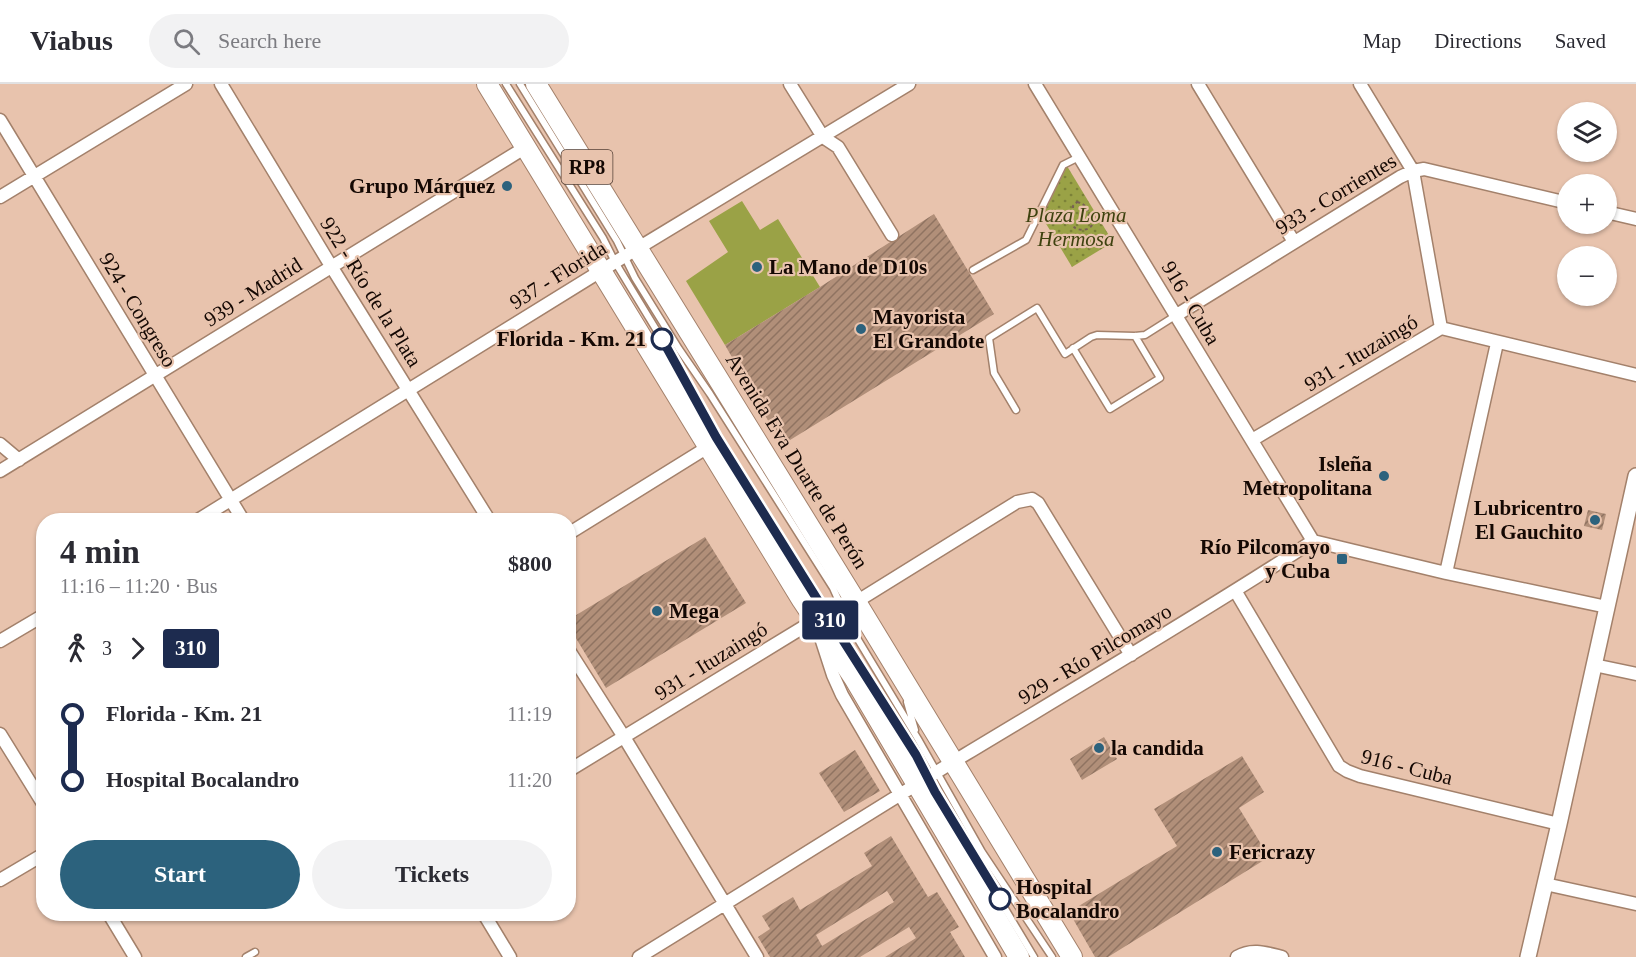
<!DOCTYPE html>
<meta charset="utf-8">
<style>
body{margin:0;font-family:"Times New Roman",serif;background:#f2f2f3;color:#2b2b33;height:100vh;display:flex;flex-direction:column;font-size:22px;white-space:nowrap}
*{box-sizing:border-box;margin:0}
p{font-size:20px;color:#7c7c81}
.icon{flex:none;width:33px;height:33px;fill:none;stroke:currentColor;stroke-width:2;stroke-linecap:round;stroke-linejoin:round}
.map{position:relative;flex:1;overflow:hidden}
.drawer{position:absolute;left:36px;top:429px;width:540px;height:408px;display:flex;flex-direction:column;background:#fff;border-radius:24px;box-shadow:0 2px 4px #0004}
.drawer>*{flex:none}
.badge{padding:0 12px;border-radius:4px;font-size:21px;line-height:39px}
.controls{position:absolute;left:1557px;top:18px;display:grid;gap:12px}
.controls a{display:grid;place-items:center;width:60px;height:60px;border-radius:50%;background:#fff;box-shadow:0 2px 4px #0004;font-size:30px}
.map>.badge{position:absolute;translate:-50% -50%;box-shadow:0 0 0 3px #fff}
.legs{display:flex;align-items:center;gap:9px;height:66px;padding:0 24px;font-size:20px}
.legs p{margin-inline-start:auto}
.head{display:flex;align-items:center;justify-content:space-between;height:102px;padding:0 24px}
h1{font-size:33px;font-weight:700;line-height:45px}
.primary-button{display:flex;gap:12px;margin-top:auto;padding:12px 24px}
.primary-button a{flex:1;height:69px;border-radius:36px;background:#2c627d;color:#fff;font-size:24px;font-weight:700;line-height:69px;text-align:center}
.primary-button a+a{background:#f2f2f3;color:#2b2b33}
ul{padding:0 24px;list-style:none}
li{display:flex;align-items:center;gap:21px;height:66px;font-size:22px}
li i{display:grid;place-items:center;width:9px;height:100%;margin:0 8px;background:currentColor}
li i::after{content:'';width:15px;height:15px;margin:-8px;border:4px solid;border-radius:50%;background:#fff}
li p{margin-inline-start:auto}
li:first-child i{background:linear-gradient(#0000 50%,currentColor 0)}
li:last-child i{background:linear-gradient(currentColor 50%,#0000 0)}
header{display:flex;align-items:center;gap:36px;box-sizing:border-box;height:84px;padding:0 30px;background:#fff;border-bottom:2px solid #e1e1e2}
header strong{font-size:28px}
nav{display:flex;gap:33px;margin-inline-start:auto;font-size:21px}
.search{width:420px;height:54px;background:#f2f2f3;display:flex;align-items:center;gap:15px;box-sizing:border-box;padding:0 21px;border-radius:33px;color:#7c7c81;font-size:22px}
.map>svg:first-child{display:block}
.park{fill:url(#park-dots)}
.garden{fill:#9aa246}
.building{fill:url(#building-hatch);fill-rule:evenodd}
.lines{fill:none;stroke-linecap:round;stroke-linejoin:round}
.service-casing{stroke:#a3816b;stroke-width:9}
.minor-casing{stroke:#a3816b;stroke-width:15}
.tertiary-casing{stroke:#a3816b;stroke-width:18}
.primary-casing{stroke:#a3816b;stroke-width:22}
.path{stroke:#786053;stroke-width:2;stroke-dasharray:3 3;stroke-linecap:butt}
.service{stroke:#fff;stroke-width:6}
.minor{stroke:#fff;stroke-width:12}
.tertiary{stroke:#fff;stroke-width:15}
.primary{stroke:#fff;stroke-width:20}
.line-1-casing{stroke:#fff;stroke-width:14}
.line-1{stroke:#1d2b4f;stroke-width:9}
.poi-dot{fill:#2c627d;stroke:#e8c3ad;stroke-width:2}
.stop-1-dot{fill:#fff;stroke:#1d2b4f;stroke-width:3}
.labels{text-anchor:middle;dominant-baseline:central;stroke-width:4.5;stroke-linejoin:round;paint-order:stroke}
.shield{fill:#e8c3ad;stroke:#544036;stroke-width:1.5}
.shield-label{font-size:20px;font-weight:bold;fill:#140803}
.poi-label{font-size:21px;font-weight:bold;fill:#140803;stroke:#e8c3ad;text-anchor:start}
.street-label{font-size:21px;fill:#140803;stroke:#e8c3ad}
.park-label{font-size:21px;font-style:italic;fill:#3e420f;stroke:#e8c3ad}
.stop-label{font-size:21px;font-weight:bold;fill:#140803;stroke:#e8c3ad;text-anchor:end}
</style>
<header>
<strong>Viabus</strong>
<div class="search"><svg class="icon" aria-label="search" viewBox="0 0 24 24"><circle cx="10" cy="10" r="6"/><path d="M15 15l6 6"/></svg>Search here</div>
<nav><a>Map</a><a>Directions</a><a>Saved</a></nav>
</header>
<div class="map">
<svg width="1636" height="873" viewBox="0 0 1636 873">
<defs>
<pattern id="park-dots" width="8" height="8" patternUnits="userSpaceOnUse" patternTransform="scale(1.5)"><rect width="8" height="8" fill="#9aa246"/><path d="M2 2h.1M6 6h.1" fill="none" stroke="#7c8238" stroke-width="1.8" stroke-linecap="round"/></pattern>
<pattern id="building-hatch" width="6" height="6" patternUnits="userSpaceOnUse" patternTransform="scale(1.5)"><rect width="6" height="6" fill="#b18f79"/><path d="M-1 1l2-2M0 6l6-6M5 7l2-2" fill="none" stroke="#8f7361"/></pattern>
</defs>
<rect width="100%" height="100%" fill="#e8c3ad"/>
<path class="park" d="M 1067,82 L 1113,158 L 1072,183 L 1042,133 Z"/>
<path class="garden" d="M 742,117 L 760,146 L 778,135 L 820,203 L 725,261 L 686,197 L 728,168 L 709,137 Z"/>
<path class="building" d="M 934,130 L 994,230 L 782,361 L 725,261 L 820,203 Z
M 1588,426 L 1606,430 L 1602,446 L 1584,442 Z
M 705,453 L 746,519 L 606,604 L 568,541 L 568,536 Z
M 1104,653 L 1117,675 L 1082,696 L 1070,675 Z
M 855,666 L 880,707 L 844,728 L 819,689 Z
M 1242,672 L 1264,708 L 1239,724 L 1269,773 L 1108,873 L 1095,873 L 1069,828 L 1177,762 L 1154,725 Z
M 891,752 L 928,813 L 937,808 L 959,843 L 950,848 L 965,873 L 885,873 L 916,854 L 909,843 L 860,873 L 770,873 L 758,853 L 770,845 L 762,832 L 793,813 L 800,826 L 872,782 L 864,769 ZM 887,807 L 894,818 L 822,862 L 816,851 Z"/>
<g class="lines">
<defs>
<path id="service" d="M 506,0 L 603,154 L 615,178 L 674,275 L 716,353 L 827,531 L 916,671 L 935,708 L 1034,873
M 520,0 L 617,157 L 635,194 L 679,265 L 710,310 L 833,504 L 851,544 L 918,655 L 982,768 L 1052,873
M 973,186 L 1026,156 L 1063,81 L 1079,73
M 1073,264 L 1110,325 L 1160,294 L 1135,252
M 1016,326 L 994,289 L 989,254 L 1037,224 L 1065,270 L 1091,253 L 1097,251 L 1135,252 L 1145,251 L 1175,232
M 907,618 L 915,646
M 246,873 L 255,868"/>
<path id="minor" d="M 221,0 L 331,182 L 489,436
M 790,0 L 823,53 L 838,63 L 892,151
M 1035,0 L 1313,457
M 1198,0 L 1294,158
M 1360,0 L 1413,87 L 1441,244
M 0,36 L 243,436
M 0,113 L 186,0
M 1606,128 L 1636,135
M 1175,232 L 1400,93 L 1413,87 L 1424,85 L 1568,119
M 1252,356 L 1441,244 L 1636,291
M 0,360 L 19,376
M 0,387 L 526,63
M 198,436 L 625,172 L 909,0
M 568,450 L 708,363
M 1446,489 L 1497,259
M 1236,508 L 1339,682 L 1347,687 L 1360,692 L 1559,740
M 821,554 L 833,591 L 842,611 L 995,873
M 0,557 L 44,531
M 568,565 L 624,653 L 757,873
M 1594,581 L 1636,590
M 0,650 L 44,721
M 568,687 L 815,536 L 856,518 L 1017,418 L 1032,415 L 1038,419 L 1131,571
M 0,796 L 44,770
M 1545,800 L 1636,820
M 109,830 L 135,873
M 484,830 L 510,873
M 639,873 C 748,806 856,737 966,670 C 1082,600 1199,531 1313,457 L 1446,489 L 1607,523
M 1237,873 C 1252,864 1266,869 1282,873"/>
<path id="tertiary" d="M 1528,873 L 1559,740 L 1636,392"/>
<path id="primary" d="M 487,0 L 802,516 L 854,594 L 1019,873
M 536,0 L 856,518 L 1072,873"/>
</defs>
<use href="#service" class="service-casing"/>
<use href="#minor" class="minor-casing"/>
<use href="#tertiary" class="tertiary-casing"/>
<use href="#primary" class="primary-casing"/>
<path class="path" d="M 1077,118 C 1086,120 1087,124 1089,132 C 1091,135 1094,136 1092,141 C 1089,147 1078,147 1074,143 C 1073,142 1069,135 1069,134 L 1073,129 L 1073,122 Z
M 1092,138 L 1104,136"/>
<use href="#service" class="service"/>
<use href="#minor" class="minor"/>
<use href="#tertiary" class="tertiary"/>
<use href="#primary" class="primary"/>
</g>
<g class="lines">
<defs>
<path id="line-1" d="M 662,255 L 716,353 L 827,531 L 916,671 L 935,708 L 1000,815"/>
</defs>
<use href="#line-1" class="line-1-casing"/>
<use href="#line-1" class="line-1"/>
</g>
<g class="poi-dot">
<circle cx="507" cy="102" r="6"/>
<circle cx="757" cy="183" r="6"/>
<circle cx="861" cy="245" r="6"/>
<circle cx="1384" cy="392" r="6"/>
<circle cx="1595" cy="436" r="6"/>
<rect x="1336" y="469" width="12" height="12" rx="3"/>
<circle cx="657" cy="527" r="6"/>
<circle cx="1099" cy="664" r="6"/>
<circle cx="1217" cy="768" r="6"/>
</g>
<g class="stop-1-dot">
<circle cx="662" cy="255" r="10"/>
<circle cx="1000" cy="815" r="10"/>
</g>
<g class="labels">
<rect class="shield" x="561.5" y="66" width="51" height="34" rx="4.5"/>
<g class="shield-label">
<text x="587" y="83">RP8</text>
</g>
<g class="poi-label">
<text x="495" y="102" text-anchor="end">Grupo Márquez</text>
<text x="769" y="183">La Mano de D10s</text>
<text x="873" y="233">Mayorista<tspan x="873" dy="24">El Grandote</tspan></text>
<text x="1372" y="380" text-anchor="end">Isleña<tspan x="1372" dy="24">Metropolitana</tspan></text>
<text x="1583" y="424" text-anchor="end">Lubricentro<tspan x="1583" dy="24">El Gauchito</tspan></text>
<text x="1330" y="463" text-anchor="end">Río Pilcomayo<tspan x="1330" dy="24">y Cuba</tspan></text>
<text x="669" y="527">Mega</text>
<text x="1111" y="664">la candida</text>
<text x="1229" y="768">Fericrazy</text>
</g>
<g class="street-label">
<text transform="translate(1336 110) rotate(-31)">933 - Corrientes</text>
<text transform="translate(558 191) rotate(-32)">937 - Florida</text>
<text transform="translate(253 208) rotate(-32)">939 - Madrid</text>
<text transform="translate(371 208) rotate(58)">922 - Río de la Plata</text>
<text transform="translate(1191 219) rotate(59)">916 - Cuba</text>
<text transform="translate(138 226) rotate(59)">924 - Congreso</text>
<text transform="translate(1361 269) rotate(-31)">931 - Ituzaingó</text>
<text transform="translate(797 377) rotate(58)">Avenida Eva Duarte de Perón</text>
<text transform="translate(1095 570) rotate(-31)">929 - Río Pilcomayo</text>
<text transform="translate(711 577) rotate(-32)">931 - Ituzaingó</text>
<text transform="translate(1407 683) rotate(14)">916 - Cuba</text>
</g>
<g class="park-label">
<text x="1076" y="131">Plaza Loma<tspan x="1076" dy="24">Hermosa</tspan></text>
</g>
<g class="stop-label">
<text x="646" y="255">Florida - Km. 21</text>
<text x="1016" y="803" text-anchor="start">Hospital<tspan x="1016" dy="24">Bocalandro</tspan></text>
</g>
</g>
</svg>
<div class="controls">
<a><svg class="icon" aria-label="layers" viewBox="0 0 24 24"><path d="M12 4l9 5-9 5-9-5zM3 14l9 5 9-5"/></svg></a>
<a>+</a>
<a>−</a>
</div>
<b class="badge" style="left:830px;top:536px;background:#1d2b4f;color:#fff">310</b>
<section class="drawer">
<div class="head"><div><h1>4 min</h1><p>11:16 – 11:20 · Bus</p></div><b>$800</b></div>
<div class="legs"><svg class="icon" aria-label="walk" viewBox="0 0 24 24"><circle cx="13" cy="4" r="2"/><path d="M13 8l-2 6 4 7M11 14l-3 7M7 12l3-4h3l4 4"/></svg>3<svg class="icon" aria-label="forward" viewBox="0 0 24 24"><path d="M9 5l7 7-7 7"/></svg><b class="badge" style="background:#1d2b4f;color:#fff">310</b></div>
<ul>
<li><i style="color:#1d2b4f"></i><b>Florida - Km. 21</b><p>11:19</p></li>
<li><i style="color:#1d2b4f"></i><b>Hospital Bocalandro</b><p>11:20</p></li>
</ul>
<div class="primary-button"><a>Start</a><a>Tickets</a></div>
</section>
</div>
